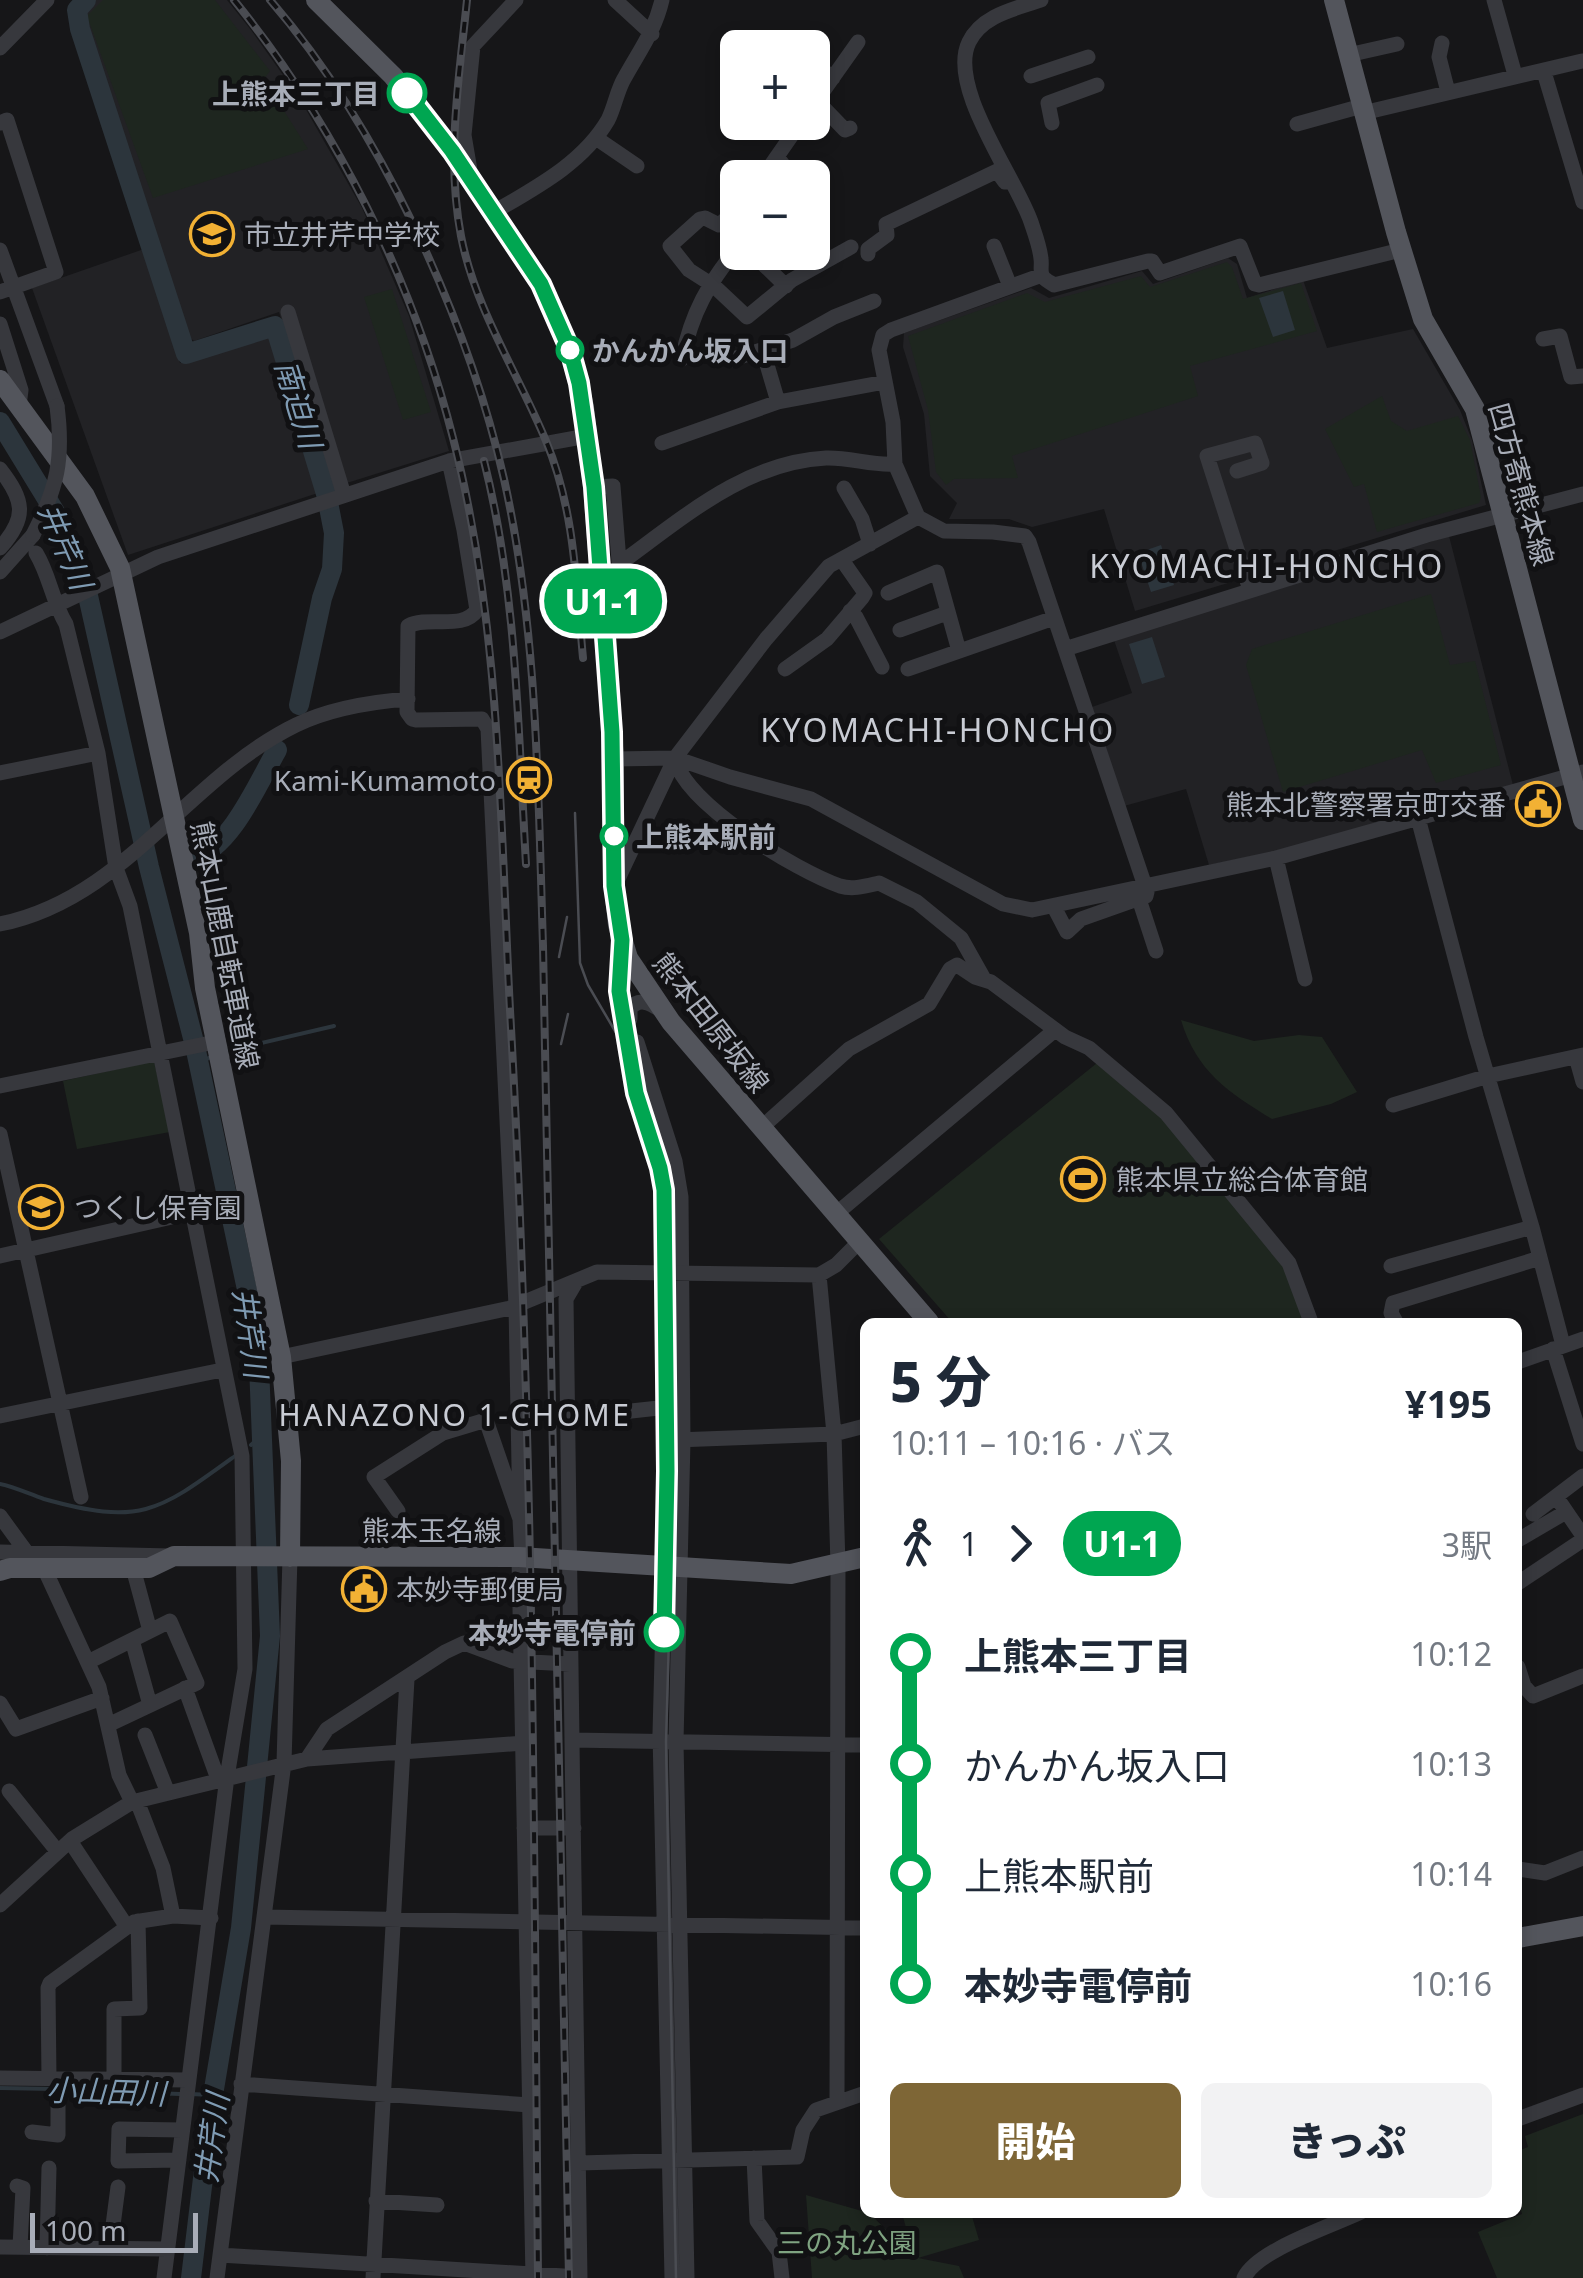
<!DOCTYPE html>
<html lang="ja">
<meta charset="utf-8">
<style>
body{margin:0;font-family:"Noto Sans","Noto Sans JP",sans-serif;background:#f2f2f3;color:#1f2937;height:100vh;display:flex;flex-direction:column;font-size:38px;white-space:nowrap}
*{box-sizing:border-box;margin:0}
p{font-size:32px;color:#747a83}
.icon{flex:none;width:55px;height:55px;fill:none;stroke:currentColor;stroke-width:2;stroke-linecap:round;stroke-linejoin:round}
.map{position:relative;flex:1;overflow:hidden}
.drawer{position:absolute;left:860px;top:1318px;width:662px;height:900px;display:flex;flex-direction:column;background:#fff;border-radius:15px;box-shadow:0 5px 15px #0003}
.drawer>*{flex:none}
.badge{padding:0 20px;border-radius:32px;font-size:35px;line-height:65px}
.fabs{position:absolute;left:720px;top:30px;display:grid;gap:20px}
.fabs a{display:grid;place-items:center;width:110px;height:110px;border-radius:15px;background:#fff;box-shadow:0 5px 15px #0003;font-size:50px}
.scale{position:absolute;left:30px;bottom:25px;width:168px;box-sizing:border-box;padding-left:10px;border:5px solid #a8adb8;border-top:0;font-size:28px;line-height:35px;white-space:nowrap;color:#a8adb8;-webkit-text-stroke:8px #111113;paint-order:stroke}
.map>.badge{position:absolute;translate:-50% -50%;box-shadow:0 0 0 5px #fff}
.legs{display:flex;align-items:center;gap:15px;height:110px;padding:0 30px;font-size:32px}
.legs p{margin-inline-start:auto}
.headline{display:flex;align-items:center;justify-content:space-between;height:170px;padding:0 30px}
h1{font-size:55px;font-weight:800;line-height:75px}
.primary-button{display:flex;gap:20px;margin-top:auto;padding:20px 30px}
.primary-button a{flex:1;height:115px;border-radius:15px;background:#7e6636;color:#fff;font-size:40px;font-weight:800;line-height:115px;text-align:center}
.primary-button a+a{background:#f2f2f3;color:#1f2937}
ul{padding:0 30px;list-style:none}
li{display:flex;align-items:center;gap:35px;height:110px;font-size:38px}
li i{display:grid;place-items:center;width:15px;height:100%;margin:0 12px;background:currentColor}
li i::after{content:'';width:25px;height:25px;margin:-12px;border:8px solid;border-radius:50%;background:#fff}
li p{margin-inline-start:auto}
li:first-child i{background:linear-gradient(#0000 50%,currentColor 0)}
li:last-child i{background:linear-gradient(currentColor 50%,#0000 0)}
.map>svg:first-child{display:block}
.built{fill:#222225}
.green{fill:#1e261f}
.water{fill:#2c353c}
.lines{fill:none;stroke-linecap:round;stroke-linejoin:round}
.stream{stroke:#2c353c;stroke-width:4}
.river{stroke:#2c353c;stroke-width:20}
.minor{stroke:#37383d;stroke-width:15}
.major{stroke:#53555c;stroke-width:20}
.tram{stroke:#4a4c52;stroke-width:2.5}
.rail-casing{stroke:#4a4c52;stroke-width:8}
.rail{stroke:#111113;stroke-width:4;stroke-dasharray:11;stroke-linecap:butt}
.minor-bridge{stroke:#37383d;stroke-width:15}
.line-1-casing{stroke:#fff;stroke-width:22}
.line-1{stroke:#00a651;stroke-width:15}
.stop-1-dot{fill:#fff;stroke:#00a651;stroke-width:5}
.labels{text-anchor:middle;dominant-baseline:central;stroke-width:10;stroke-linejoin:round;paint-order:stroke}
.stop-label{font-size:28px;font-weight:bold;fill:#a8adb8;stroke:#111113;text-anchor:end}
.poi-label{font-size:28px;fill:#a8adb8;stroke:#111113;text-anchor:start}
.street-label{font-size:28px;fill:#a8adb8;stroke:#111113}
.park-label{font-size:28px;fill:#7fa381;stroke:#111113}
.water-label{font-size:30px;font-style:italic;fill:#7f9bb3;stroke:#111113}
.neighbourhood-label{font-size:30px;letter-spacing:2.5px;fill:#c9ccd4;stroke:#111113}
.quarter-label{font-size:32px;letter-spacing:2.5px;fill:#c9ccd4;stroke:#111113}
</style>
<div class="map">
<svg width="1583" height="2278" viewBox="0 0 1583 2278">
<rect width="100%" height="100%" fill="#161618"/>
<path class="built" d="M 92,0 L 227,0 L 251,30 L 300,99 L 362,208 L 409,316 L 449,451 L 334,487 L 279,312 L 194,341 L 189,337 L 82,9 Z
M 144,249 L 180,363 L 271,336 L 321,492 L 128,555 L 32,288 Z
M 1228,258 L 1237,264 L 1247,298 L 1303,280 L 1327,348 L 1413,329 L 1460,410 L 1472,440 L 1486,505 L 1135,611 L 1104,509 L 1032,527 L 1009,519 L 949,519 L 957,503 L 930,476 L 924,414 L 903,347 L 904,333 L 1031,288 L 1049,298 L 1142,271 L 1153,284 Z
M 1449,536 L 1513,785 L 1273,852 L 1209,865 L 1186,789 L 1124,806 L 1092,707 L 1132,693 L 1114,640 Z"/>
<path class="green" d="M 103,0 L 215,0 L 270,71 L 264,79 L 308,149 L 153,198 L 87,16 Z
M 1227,262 L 1232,267 L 1243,299 L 1301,283 L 1317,331 L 1190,366 L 1198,396 L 1012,456 L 1018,478 L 954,479 L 946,485 L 936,472 L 928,410 L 908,336 L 1027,293 L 1045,302 L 1141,276 L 1150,287 Z
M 392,289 L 431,412 L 403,420 L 364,297 Z
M 1382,396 L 1391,421 L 1407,431 L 1458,416 L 1470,440 L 1481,497 L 1479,503 L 1377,532 L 1364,484 L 1354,487 L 1325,429 Z
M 1431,594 L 1450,665 L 1475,661 L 1501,765 L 1436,783 L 1422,750 L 1283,792 L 1246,665 L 1252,649 Z
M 1181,1020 L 1254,1041 L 1299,1035 L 1322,1037 L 1357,1092 L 1331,1104 L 1272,1119 C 1229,1093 1196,1071 1181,1020 Z
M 154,1061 L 170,1132 L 77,1149 L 63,1081 Z
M 1097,1063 L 1163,1119 L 1283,1266 L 1305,1322 L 952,1322 L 879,1239 Z
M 1583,2114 L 1583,2278 L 1497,2278 L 1478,2232 L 1522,2214 L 1518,2200 L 1518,2151 L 1528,2147 L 1525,2136 Z
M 806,2195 L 869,2213 L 914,2257 L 902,2213 L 971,2213 L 979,2240 L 918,2258 L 959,2266 L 964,2278 L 812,2278 Z"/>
<path class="water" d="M 1283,291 L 1295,330 L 1273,337 L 1259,298 Z
M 1161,545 L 1174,585 L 1151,592 L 1138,553 Z
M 1152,637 L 1165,677 L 1142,684 L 1129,644 Z"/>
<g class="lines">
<path class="stream" d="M 227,1051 L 334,1026
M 198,1063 L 213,1056
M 251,1445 L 261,1436
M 0,1484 C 15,1487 29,1494 44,1499 C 141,1526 158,1512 235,1456
M 0,2088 L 55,2089
M 65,2090 L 180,2094
M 190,2094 L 213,2095"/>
<path class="river" d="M 86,0 L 77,10 L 80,29 L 186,354 L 275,326 L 327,497 L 334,533 L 332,569 L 322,598 L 299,705
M 0,422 L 55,512 L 86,587 L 149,867 L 195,1046 L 258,1341 L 270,1636 L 241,1928 L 213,2095 L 191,2278
M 193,858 C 231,848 258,783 277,750"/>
<path class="minor" d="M 615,0 L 652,34
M 1041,0 C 1015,9 982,15 969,42 C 947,87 1016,178 1031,222 C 1035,234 1040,247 1041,259 C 1042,265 1040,270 1042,275 C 1044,280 1050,282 1054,285 L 1148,261 L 1152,261 L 1160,273 L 1240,246 L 1255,284 L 1259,285 L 1401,250
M 1494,0 L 1515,75
M 787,42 L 794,48
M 1442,43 L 1439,57 L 1448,92
M 0,48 L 47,0
M 1348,55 L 1397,44
M 812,62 L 833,78
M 1544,72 L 1583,202
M 1031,76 L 1088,57
M 817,101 L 845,130 L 850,128
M 812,107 L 858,42
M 1363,113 L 1582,61
M 0,123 L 7,120 L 56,272 L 0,292
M 1052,123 L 1048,103 L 1097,85
M 1297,124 L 1362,106
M 596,138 L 637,166
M 778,158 L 793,178
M 471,176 L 464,135 L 473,46 L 516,0
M 762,178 L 801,122
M 738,208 L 719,225 L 705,218 L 700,219 L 670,246 L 689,270 L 714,286 L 747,317 L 792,280 L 851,247
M 494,212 C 535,188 583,163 608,120 C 615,106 617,90 625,77 C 640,50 655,30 662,0
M 994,246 L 1010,286
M 0,250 L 57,406
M 868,254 L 868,249 L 887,235 L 886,224 L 997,171 L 1005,182
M 760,261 L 786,286
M 1042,275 L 891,330 L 883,335 L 879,350 L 893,422 L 895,464 L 918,517 L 944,531 L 993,532 L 1025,536 L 1029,542 L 1147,892 L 1146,896 L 1081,919 L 1067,932 L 1054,907
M 288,312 L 344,495
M 0,324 L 21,390 L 19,406
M 1543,339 L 1560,336 L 1571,377 L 1583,376
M 763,351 L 778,402
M 682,359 C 692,312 708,284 738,247
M 730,360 L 793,340 L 834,317 L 874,301
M 662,443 L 778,402 L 885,382
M 449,461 L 464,530 L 477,610 C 463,631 428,615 408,626 L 407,712 L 412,719 L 416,720 L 482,719 L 488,729 L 516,1306 L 520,1519
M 0,469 C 24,500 28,517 0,548
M 1237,471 L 1262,463 L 1255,443 L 1207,456 L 1250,590
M 593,487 L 613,486 L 619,561 L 622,562 C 684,517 746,462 826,458 C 849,457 873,466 895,464
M 844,488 L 862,519 L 870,544
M 36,553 C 50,576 52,601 66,624 L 98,753 L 116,868 L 130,906 L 242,1456 L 245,1669 L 227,1777 L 164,2278
M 0,572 L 33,535
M 888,593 L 937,572 L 959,651
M 850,611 L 856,617 L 882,667
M 900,630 L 947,613
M 0,632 L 158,557 L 449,461 L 587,436
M 1065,649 L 1427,535 L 1583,494
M 785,669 L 827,639 L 862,598 L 865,593 L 842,560
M 908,669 L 1054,618
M 675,758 C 683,803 797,871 840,886 C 853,890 866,886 879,883 L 917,902 L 961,938 L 984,979
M 614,759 L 675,758 L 730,777 L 811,799 L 1003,904 L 1032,910 L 1276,858 L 1583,772
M 0,773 L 98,753
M 1418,818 L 1476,1037 L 1532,1227 L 1563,1345
M 1276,858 L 1305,979
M 616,883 L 675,758 L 766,639 L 829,566 L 918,517
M 1139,899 L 1156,951
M 0,924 C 125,899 187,778 296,725 C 331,708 370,702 408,699
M 621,948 L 619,991 L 636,1093 L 660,1168 L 664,1190 L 667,1471 L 660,1733 L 672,2278
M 630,1019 L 630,1009 C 639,996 651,1004 661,1010
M 637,1042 L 675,1161 L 681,1197 L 683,1440 L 676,1742 L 687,2278
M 1576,1057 L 1583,1082
M 0,1086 L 215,1042
M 1393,1105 L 1488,1076 L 1583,1055
M 761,1128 L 849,1049 L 929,1004 L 950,969 L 957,965 L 975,977 L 991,982 L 1065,1037 L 1089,1048 L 1166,1113 L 1289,1263 L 1311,1322
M 0,1134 L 81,1497
M 837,1213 L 1055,1030
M 0,1256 L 194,1212
M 1391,1266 L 1532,1227
M 576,1282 L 566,1299 C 568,1625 577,1952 580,2278
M 1396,1322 L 1391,1313 L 1393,1303 L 1540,1258
M 1553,1349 L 1583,1444
M 281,1357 L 510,1308 L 597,1272 L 819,1275
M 1518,1362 L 1583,1339
M 0,1416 L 222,1370
M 567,1418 L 677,1406
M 676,1440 L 834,1434 L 865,1426
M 398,1511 L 374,1477 L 443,1433 L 486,1420 L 520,1519 L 522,1558
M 1533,1514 L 1583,1476
M 0,1516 L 27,1553
M 1518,1540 L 1566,1512
M 0,1552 L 171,1556
M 519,1557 L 533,2278
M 44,1568 L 99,1687 L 119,1775 L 132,1802
M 133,1568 L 150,1631
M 1518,1583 L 1581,1541 L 1583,1536 L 1557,1498
M 132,1640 L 150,1705
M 88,1662 L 170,1621 L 197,1683 L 108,1725
M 1518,1667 L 1524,1686 L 1533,1696 L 1583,1676
M 185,1688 L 218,1779
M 0,1703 L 16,1729 L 102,1698
M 145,1735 L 168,1793
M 572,1740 L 865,1745
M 307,1759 L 327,1729 L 445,1652 L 464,1643 L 512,1661 L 570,1664
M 9,1791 L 58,1852
M 137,1801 L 163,1868 L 173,1916
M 524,1828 L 574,1828
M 70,1841 L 127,1927
M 1518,1869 L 1545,1873 L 1583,1858
M 0,1905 L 72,1839 L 132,1802 L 307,1759 L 524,1743
M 264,1917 L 865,1928
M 0,2078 L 188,2080
M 49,2079 L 48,1988 L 50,1983 L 134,1922 L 173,1916 L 211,1918
M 114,2080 L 114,2009 L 140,2008 L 138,1921
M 241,2084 L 530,2105
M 837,2102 L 838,1565 L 834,1434 L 819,1275 L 836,1265 L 859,1242
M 1518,2119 L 1583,2095
M 32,2132 L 58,2135 L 58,2079
M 754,2158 L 757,2221 L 779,2252 L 782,2278
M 179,2160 L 118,2161 L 119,2129 L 182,2130
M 579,2163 L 797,2157 L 803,2130 L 816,2110 L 865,2093
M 17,2186 L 23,2188 L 20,2247
M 376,2201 L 437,2205
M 0,2247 L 167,2249
M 47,2248 L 49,2168
M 110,2248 L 118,2187
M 220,2255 L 580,2277
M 217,2278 L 284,1763 L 290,1557
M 373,2278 L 407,1679
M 1244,2278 C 1257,2250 1332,2226 1361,2212"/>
<path class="major" d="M 316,0 L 393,76 L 452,151 L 541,284 L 570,350 L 584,407 L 593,487 L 614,759 L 614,886 L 618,925 L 628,958 L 671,1022 L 929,1322
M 1334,0 L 1396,232 L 1423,319 L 1475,409 L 1583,820
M 0,380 L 85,496 L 120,568 L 199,933 L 205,988 L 281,1357 L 291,1461 L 290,1557
M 0,1571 L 10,1568 L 149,1568 L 174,1556 L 519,1557 L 791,1574 L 865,1557
M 1518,1938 L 1583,1926"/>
<path class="tram" d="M 575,813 L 580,963 L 588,985 L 632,1060 L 669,1184 L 672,1530 L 666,1742 L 676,2278
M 559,957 L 567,917
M 561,1044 L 568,1014"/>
<defs>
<path id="rail" d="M 234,0 C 336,126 413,280 453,438 C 501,625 500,818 510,1010 C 534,1432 534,1855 538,2278
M 270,0 C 379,126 467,317 504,479 C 538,631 538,791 543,946 L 569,2278
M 467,0 C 459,79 446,157 461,236 C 475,309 518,373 546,441 C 575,511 576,583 583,658
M 484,461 C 517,591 518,730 526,864"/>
</defs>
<use href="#rail" class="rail-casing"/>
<use href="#rail" class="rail"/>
<path class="minor-bridge" d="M 33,535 C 57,488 64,459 57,406"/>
</g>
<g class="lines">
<defs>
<path id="line-1" d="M 407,93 L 452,151 L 541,284 L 570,350 L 579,383 L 594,487 L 612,732 L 614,886 L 622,940 L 619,991 L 636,1093 L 660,1168 L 664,1190 L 667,1471 L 664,1632"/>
</defs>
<use href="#line-1" class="line-1-casing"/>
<use href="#line-1" class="line-1"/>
</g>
<defs>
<symbol id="school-ring" viewBox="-11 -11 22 22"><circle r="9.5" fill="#111113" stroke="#f2b134" stroke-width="1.5"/><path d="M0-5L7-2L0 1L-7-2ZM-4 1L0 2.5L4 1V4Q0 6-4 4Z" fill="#f2b134"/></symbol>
<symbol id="station-ring" viewBox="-11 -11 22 22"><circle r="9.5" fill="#111113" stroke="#f2b134" stroke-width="1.5"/><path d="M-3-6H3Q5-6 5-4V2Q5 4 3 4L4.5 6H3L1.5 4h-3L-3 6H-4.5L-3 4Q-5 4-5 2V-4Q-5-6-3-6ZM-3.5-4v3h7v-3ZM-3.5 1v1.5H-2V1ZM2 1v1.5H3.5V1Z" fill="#f2b134"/></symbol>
<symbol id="civic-ring" viewBox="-11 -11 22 22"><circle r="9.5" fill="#111113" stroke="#f2b134" stroke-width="1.5"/><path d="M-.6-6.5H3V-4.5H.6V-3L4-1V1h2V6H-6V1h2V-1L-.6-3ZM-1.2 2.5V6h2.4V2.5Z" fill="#f2b134"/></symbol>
<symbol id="stadium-ring" viewBox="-11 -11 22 22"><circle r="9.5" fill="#111113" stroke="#f2b134" stroke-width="1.5"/><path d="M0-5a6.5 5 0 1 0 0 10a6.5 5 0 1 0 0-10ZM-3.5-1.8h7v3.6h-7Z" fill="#f2b134"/></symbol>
</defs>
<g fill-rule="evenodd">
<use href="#school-ring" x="187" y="209" width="50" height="50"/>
<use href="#station-ring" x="504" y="755" width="50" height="50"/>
<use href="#civic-ring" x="1513" y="779" width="50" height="50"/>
<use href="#stadium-ring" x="1058" y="1154" width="50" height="50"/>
<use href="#school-ring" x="16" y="1182" width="50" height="50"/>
<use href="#civic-ring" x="339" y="1564" width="50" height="50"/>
</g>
<g class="stop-1-dot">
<circle cx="407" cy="93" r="18"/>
<circle cx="570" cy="350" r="12"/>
<circle cx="614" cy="836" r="12"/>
<circle cx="664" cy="1632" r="18"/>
</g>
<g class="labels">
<g class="stop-label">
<text x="380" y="93">上熊本三丁目</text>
<text x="592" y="350" text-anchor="start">かんかん坂入口</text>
<text x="636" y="836" text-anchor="start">上熊本駅前</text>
<text x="636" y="1632">本妙寺電停前</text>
</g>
<g class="poi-label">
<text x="244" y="234">市立井芹中学校</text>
<text x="496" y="780" text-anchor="end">Kami-Kumamoto</text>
<text x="1506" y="804" text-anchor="end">熊本北警察署京町交番</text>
<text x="1116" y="1179">熊本県立総合体育館</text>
<text x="74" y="1207">つくし保育園</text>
<text x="396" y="1589">本妙寺郵便局</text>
</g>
<g class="street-label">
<text transform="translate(1522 484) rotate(74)">四方寄熊本線</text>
<text transform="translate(226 945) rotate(79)">熊本山鹿自転車道線</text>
<text transform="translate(712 1022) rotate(52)">熊本田原坂線</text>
<text x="432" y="1530">熊本玉名線</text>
</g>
<g class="park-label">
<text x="847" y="2242">三の丸公園</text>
</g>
<g class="water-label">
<text transform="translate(299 404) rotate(73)">南迫川</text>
<text transform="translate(66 546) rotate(67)">井芹川</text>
<text transform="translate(251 1333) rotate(82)">井芹川</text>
<text transform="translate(106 2091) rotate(2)">小山田川</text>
<text transform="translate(211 2138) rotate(-82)">井芹川</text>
</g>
<g class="neighbourhood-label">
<text x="455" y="1414">HANAZONO 1-CHOME</text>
</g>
<g class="quarter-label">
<text x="1267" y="565">KYOMACHI-HONCHO</text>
<text x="938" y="729">KYOMACHI-HONCHO</text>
</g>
</g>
</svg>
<div class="fabs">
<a>+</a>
<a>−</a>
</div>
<div class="scale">100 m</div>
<b class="badge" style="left:603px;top:601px;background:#00a651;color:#fff">U1-1</b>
<section class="drawer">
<div class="headline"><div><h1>5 分</h1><p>10:11 – 10:16 · バス</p></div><b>¥195</b></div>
<div class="legs"><svg class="icon" aria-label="walk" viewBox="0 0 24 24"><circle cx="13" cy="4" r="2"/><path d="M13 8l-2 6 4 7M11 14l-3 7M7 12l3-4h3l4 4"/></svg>1<svg class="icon" aria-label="forward" viewBox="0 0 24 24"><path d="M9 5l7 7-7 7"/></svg><b class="badge" style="background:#00a651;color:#fff">U1-1</b><p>3駅</p></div>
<ul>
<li><i style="color:#00a651"></i><b>上熊本三丁目</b><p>10:12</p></li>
<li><i style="color:#00a651"></i><span>かんかん坂入口</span><p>10:13</p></li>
<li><i style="color:#00a651"></i><span>上熊本駅前</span><p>10:14</p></li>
<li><i style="color:#00a651"></i><b>本妙寺電停前</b><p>10:16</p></li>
</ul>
<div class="primary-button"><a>開始</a><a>きっぷ</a></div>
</section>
</div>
